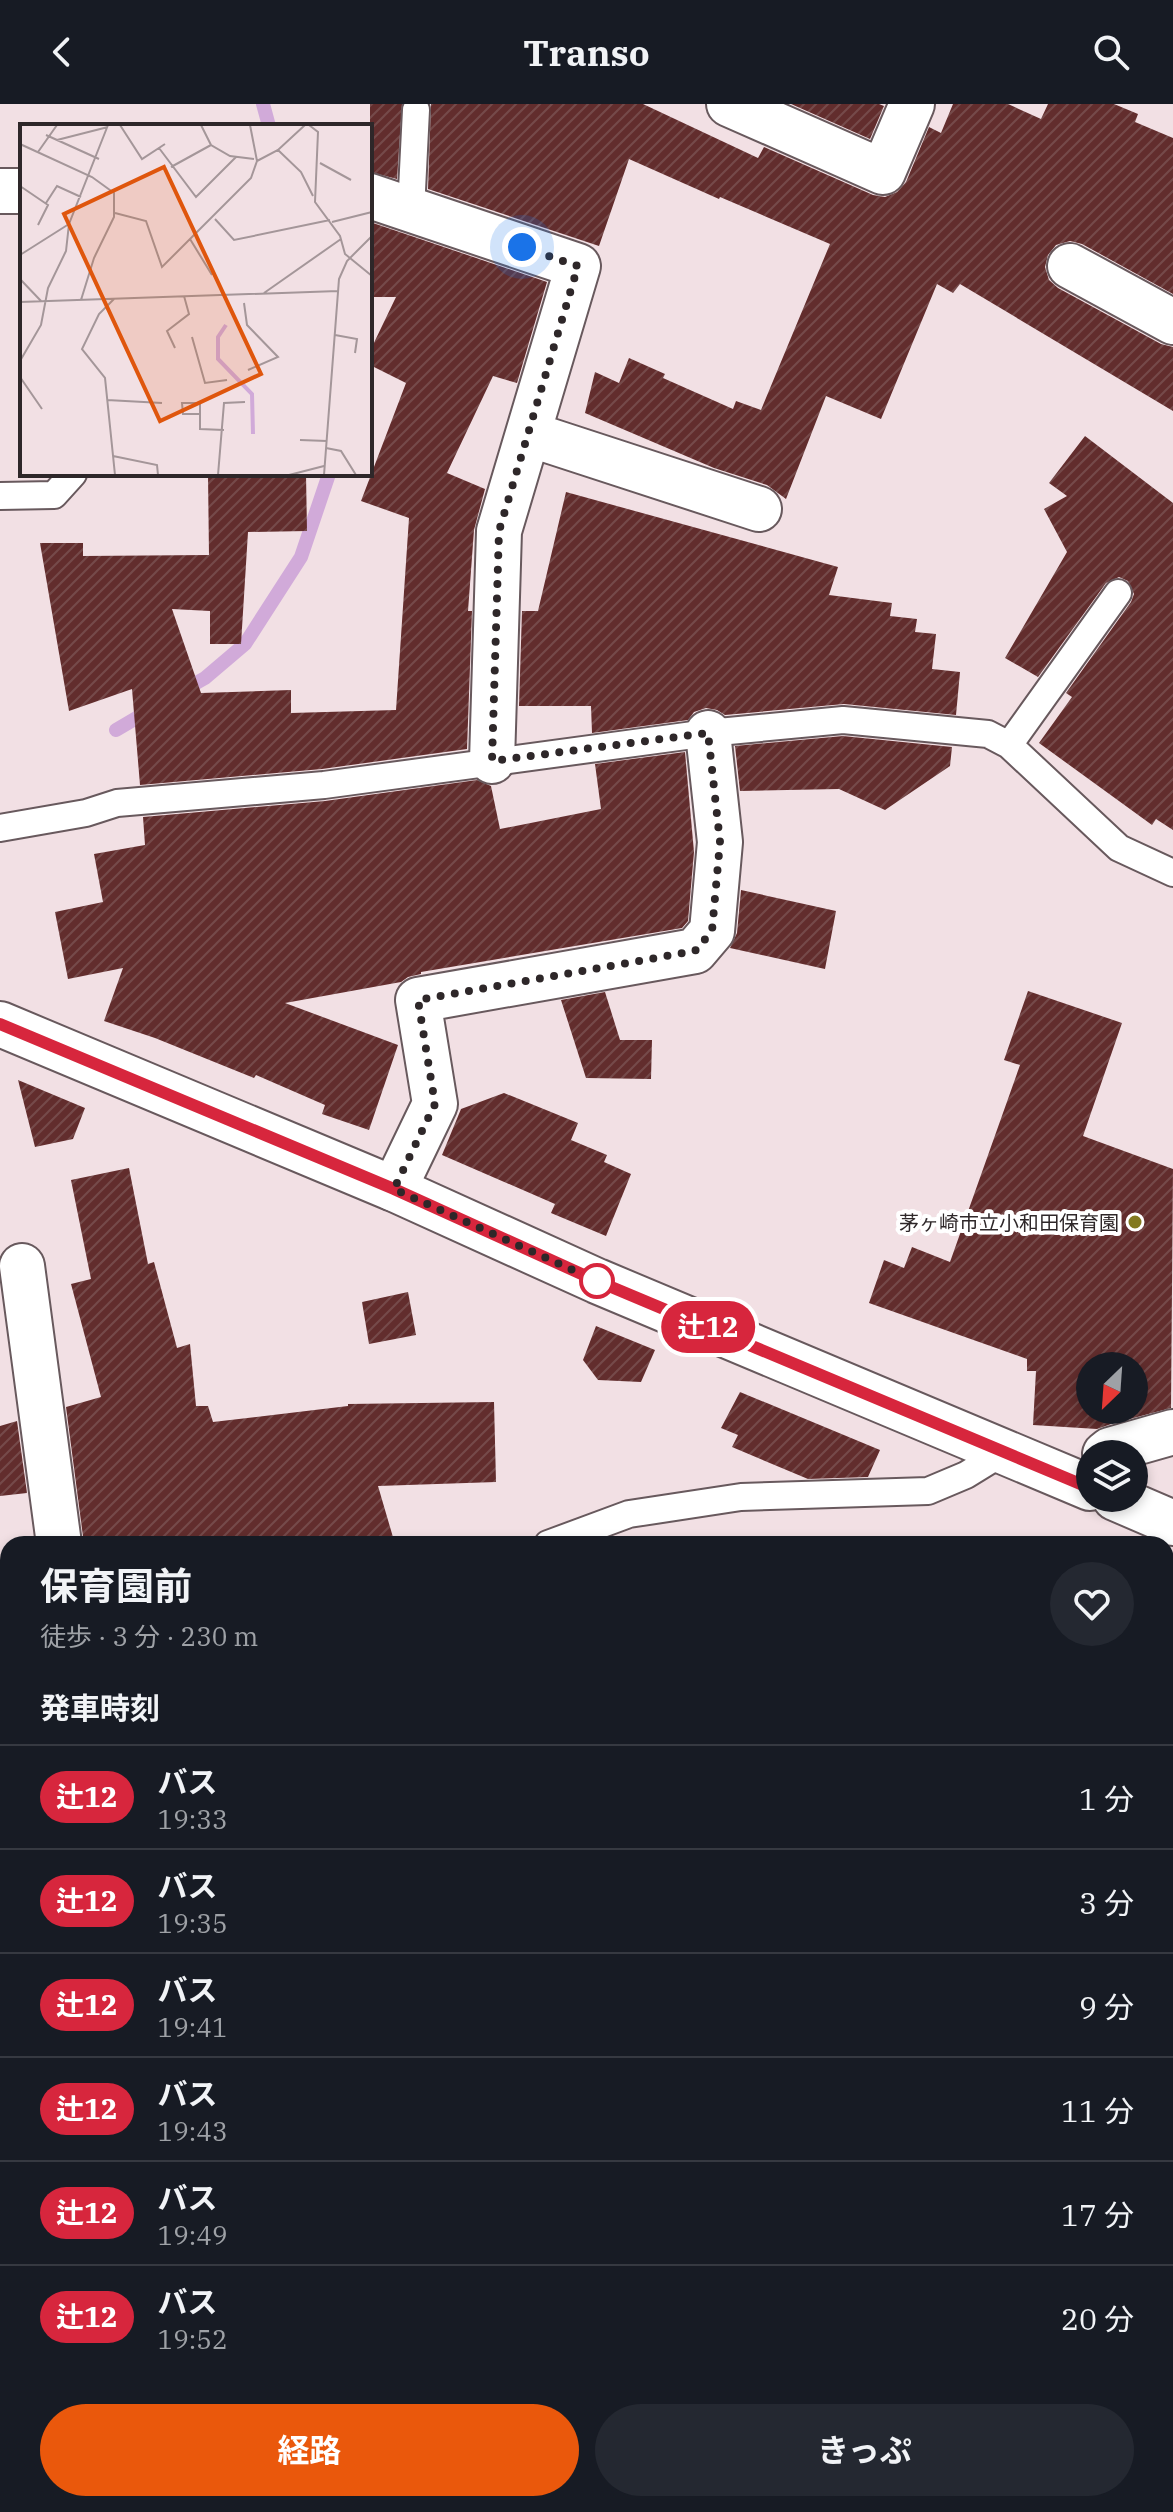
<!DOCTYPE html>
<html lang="ja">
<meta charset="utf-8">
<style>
body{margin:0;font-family:"IBM Plex Serif","Noto Sans JP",serif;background:#242831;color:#f1f3f6;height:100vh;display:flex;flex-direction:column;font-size:30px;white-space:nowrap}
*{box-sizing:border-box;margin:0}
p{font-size:26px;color:#9ea1a6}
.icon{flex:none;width:44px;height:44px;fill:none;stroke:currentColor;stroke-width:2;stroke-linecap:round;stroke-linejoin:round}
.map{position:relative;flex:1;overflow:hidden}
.panel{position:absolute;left:0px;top:1432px;width:1174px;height:976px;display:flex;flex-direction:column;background:#171b24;border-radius:24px 24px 0 0;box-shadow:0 4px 12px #0003}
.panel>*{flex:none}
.badge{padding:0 16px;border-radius:26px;font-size:28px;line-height:52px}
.needle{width:52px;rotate:205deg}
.controls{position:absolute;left:1076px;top:1248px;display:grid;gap:16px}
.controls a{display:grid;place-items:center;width:72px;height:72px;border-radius:50%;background:#171b24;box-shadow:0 4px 12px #0003;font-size:40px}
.you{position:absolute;width:40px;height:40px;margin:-20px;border:6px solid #fff;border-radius:50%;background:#1a73e8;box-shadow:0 0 0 12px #1a73e833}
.map>.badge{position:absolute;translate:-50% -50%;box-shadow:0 0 0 4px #fff}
h2{padding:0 40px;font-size:30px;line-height:72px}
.round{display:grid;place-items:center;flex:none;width:84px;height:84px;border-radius:42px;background:#242831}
.headline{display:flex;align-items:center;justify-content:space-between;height:136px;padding:0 40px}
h1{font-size:38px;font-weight:700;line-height:60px}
.button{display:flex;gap:16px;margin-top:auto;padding:16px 40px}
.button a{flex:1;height:92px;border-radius:48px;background:#ea580c;color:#fff;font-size:32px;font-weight:700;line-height:92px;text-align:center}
.button a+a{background:#242831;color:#f1f3f6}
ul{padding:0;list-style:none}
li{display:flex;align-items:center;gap:24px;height:104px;padding:0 40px;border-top:2px solid #363941}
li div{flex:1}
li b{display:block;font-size:30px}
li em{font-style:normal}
li .badge{min-width:88px;font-weight:700;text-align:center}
header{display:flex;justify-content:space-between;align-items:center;height:104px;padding:0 40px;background:#171b24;font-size:36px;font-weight:700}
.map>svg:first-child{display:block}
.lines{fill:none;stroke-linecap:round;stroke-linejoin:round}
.stream{stroke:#d1aad9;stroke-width:14}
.building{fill:url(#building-hatch);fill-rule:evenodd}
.lane-casing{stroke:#68595d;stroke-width:30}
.street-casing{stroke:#68595d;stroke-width:48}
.secondary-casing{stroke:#68595d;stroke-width:48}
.lane{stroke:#fff;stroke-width:26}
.street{stroke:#fff;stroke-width:44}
.secondary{stroke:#fff;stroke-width:44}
.line-casing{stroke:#fff;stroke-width:18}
.line{stroke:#d7263d;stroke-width:12}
.walk{stroke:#2e2729;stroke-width:8;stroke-dasharray:0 14.4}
.poi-dot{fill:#837a20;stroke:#fff;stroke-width:3}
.stop-dot{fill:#fff;stroke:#d7263d;stroke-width:4}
.labels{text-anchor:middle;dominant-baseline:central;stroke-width:8;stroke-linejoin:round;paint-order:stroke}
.poi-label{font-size:20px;fill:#2e2729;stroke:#fff;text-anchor:end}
.inset-river{fill:none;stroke:#d1aad9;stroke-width:4}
.inset-road{fill:none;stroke:#a49699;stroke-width:2}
.view{fill:#df560d;fill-opacity:0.15;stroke:#df560d;stroke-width:4}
.inset-edge{fill:none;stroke:#2e2729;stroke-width:4}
</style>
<header><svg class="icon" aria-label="back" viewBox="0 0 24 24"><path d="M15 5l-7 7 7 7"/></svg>Transo<svg class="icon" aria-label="search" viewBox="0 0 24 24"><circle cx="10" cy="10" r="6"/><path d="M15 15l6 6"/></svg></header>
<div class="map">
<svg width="1173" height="2408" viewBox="0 0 1173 2408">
<defs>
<pattern id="building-hatch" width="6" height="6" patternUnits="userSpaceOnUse" patternTransform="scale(2)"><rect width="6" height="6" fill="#622d2d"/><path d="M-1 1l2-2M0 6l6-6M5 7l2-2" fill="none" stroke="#754a4a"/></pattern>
</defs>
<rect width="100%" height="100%" fill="#f2e0e4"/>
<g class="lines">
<path class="stream" d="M 263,0 L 269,22
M 182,587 L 205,574 L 245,540 L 301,453 L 329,370
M 116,626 L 150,606"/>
</g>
<path class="building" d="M 370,0 L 402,0 L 397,75 L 370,68 Z
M 431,0 L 643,0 L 758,54 L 764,43 L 873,91 L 885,93 L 897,88 L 906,78 L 929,23 L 941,29 L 953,0 L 1008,0 L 1041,15 L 1048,0 L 1114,0 L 1138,10 L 1135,18 L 1173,34 L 1173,190 L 1082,140 L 1070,137 L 1056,141 L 1048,151 L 1045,163 L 1049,176 L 1058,184 L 1161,240 L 1173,243 L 1173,307 L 960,180 L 953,189 L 937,180 L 881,315 L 826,292 L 786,395 L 767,381 L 714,364 L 585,309 L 595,268 L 619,279 L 629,254 L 665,270 L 663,274 L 733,305 L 736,297 L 761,306 L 830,140 L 720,93 L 719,95 L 629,55 L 599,142 L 428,85 Z
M 791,0 L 879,0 L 884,2 L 870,35 Z
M 370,118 L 547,178 L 517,279 L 493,272 L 447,369 L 485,385 L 474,426 L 468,507 L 472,507 L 467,645 L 322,665 L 140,681 L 132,585 L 69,607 L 40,439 L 83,439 L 83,452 L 209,451 L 208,371 L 306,370 L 307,427 L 248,428 L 241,540 L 210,540 L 210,507 L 172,505 L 201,589 L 291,586 L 291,609 L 396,606 L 409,414 L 361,397 L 406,279 L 370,261 L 370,247 L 396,193 L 370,193 Z
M 1085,332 L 1173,399 L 1173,726 L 1156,715 L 1152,721 L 1039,639 L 1072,593 L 1066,589 L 1131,498 L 1134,490 L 1128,477 L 1119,473 L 1106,479 L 1038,573 L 1005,554 L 1067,448 L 1044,405 L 1067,392 L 1049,379 Z
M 566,388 L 838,463 L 829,491 L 892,499 L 890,512 L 917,515 L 915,528 L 936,530 L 932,565 L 960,568 L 956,611 L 844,600 L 725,611 L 717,606 L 706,604 L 694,608 L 688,616 L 592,629 L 591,602 L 519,602 L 522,507 L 538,507 Z
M 843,632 L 952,643 L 950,662 L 885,706 L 839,685 L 740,687 L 735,642 Z
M 685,648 L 694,748 L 688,817 L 682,824 L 421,868 L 421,870 L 408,873 L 401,878 L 285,899 L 398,941 L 369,1026 L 322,1010 L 325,1001 L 256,971 L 254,974 L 155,934 L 104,917 L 123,864 L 68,875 L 55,808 L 103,798 L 94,750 L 145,741 L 143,713 L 325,697 L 477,676 L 491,682 L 500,725 L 601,705 L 595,660 Z
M 741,786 L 836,807 L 825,865 L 730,844 L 737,829 Z
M 1028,887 L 1122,919 L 1083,1032 L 1173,1065 L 1171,1304 L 1122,1317 L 1111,1316 L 1111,1320 L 1097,1325 L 1033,1321 L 1036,1267 L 1027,1267 L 1027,1255 L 869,1199 L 884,1156 L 904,1164 L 912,1143 L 950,1158 L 1020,961 L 1004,956 ZM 1090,1262 L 1134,1262 L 1134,1306 L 1090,1306 Z
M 605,888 L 620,936 L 652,936 L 651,975 L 586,974 L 561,896 Z
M 18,976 L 85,1004 L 73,1035 L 35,1043 Z
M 504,989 L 578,1019 L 571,1036 L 607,1051 L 604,1058 L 631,1070 L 606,1132 L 551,1109 L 555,1100 L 442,1051 L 461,1005 Z
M 129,1064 L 148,1160 L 154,1158 L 177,1244 L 190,1240 L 196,1302 L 208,1302 L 213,1318 L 348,1302 L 348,1300 L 494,1298 L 496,1378 L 378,1382 L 395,1440 L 84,1440 L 66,1303 L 101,1293 L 71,1180 L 91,1175 L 71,1076 Z
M 408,1188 L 416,1231 L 369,1240 L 362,1198 Z
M 596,1222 L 655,1246 L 641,1278 L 598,1276 L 583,1256 Z
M 740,1288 L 880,1346 L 868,1373 L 808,1375 L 732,1343 L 738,1331 L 721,1324 Z
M 17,1317 L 27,1389 L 0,1392 L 0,1322 Z"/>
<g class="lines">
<defs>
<path id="lane" d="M 411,106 L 416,6
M 0,392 L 54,391 L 73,370
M 1009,641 L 1118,489
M 0,724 L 86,709 L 117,699 L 324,681 L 708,629 L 843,616 L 988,630 L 1009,641 L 1119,744 L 1173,769
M 548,1440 L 629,1410 L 741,1393 L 928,1387 L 966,1371 L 1005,1347
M 0,1941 L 8,1939"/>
<path id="street" d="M 729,0 L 883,68 L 912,0
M 0,87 L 22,87
M 370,92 L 578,162 L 499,427 L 492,657
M 1070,162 L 1173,218
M 529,330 L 759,405
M 394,1085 L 435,1000 L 418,896 L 695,847 L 712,827 L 720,738 L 708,629
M 22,1162 L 59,1440
M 1105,1350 L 1110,1346 L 1173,1328
M 0,1625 L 8,1623
M 1166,1774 L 1173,1767
M 1166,2293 L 1173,2284
M 599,2400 L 601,2408
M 1028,2408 L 1037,2400"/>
<path id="secondary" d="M 0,920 L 394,1085 L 597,1177 L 1090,1384
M 1115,1394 L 1173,1419"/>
</defs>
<use href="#lane" class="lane-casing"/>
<use href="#street" class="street-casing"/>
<use href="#secondary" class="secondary-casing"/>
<use href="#lane" class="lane"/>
<use href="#street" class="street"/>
<use href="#secondary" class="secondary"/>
</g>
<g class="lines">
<defs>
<path id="line" d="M 0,920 L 394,1085 L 597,1177 L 1090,1384"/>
</defs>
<use href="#line" class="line-casing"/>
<use href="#line" class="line"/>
<path class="walk" d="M 522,143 L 578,162 L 499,427 L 492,657 L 708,629 L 720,738 L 712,827 L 695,847 L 418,896 L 435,1000 L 394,1085 L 597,1177"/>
</g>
<circle class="poi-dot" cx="1135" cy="1118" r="8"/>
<circle class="stop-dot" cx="597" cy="1177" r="16"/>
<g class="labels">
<g class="poi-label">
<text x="1119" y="1118">茅ヶ崎市立小和田保育園</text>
</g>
</g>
<g transform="translate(20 20)">
<rect width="352" height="352" fill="#f2e0e4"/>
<path class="inset-river" d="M 206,201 L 198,213 L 198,235 L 232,270 L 233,310"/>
<path class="inset-road" d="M 100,1 L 122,35 L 145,20M 181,1 L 191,21 L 210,32 L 234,35M 289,1 L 298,8 L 295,78 L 320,112 L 325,130 L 352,152M 26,11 L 79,35M 37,16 L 88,3M 0,20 L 72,53 L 94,69 L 94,93 L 74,134 L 61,176M 139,24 L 176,73 L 216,33M 258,26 L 281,48 L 293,72M 18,28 L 37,1M 237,37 L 258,26 L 285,1M 300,39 L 331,56M 151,43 L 191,21M 0,62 L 28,81 L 18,101M 26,79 L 37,62 L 61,73M 95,89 L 126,97 L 142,143 L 231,54 L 237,37 L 230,1M 195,95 L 214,116 L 310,96M 312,98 L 352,88M 170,115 L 192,151M 0,131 L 49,100M 0,155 L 21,177M 244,169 L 321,115M 94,175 L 79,190 L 62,225 L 85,254 L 95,351M 0,178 L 318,167M 224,179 L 227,201 L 258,233 L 228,246M 315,211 L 337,215 L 335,229M 172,213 L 185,259 L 207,256M 155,224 L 147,207 L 169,190 L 164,172M 0,237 L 21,201 L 28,164 L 46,127 L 49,100 L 88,1M 0,253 L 22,285M 87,276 L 142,279M 180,290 L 163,290 L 162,279 L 180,279 L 180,305 L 204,306M 280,316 L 307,317M 306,324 L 321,327 L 336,351M 93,332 L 137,341 L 138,351M 198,351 L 204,279 L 225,278M 269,351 L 304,342M 304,351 L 319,155 L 327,137 L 352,112"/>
<path class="view" d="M 144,43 L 241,250 L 140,297 L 44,90 Z"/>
<rect width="352" height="352" class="inset-edge"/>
</g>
</svg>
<div class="controls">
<a><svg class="needle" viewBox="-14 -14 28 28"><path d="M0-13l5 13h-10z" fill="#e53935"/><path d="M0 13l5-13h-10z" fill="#9ea1a6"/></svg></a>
<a><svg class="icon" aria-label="layers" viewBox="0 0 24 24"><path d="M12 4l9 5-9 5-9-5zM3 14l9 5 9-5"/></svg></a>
</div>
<div class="you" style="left:522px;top:143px"></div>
<b class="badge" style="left:708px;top:1223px;background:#d7263d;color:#fff">辻12</b>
<section class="panel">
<div class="headline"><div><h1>保育園前</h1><p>徒歩 · 3 分 · 230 m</p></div><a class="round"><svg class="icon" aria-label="heart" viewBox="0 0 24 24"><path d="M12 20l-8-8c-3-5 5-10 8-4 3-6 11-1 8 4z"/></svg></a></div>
<h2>発車時刻</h2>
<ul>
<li><span class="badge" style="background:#d7263d;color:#fff">辻12</span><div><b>バス</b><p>19:33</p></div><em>1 分</em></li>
<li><span class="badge" style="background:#d7263d;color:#fff">辻12</span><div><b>バス</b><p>19:35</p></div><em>3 分</em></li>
<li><span class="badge" style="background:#d7263d;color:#fff">辻12</span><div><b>バス</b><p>19:41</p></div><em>9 分</em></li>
<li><span class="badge" style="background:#d7263d;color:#fff">辻12</span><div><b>バス</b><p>19:43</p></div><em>11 分</em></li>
<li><span class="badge" style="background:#d7263d;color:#fff">辻12</span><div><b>バス</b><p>19:49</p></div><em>17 分</em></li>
<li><span class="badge" style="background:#d7263d;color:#fff">辻12</span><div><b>バス</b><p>19:52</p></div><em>20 分</em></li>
</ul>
<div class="button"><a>経路</a><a>きっぷ</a></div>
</section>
</div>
